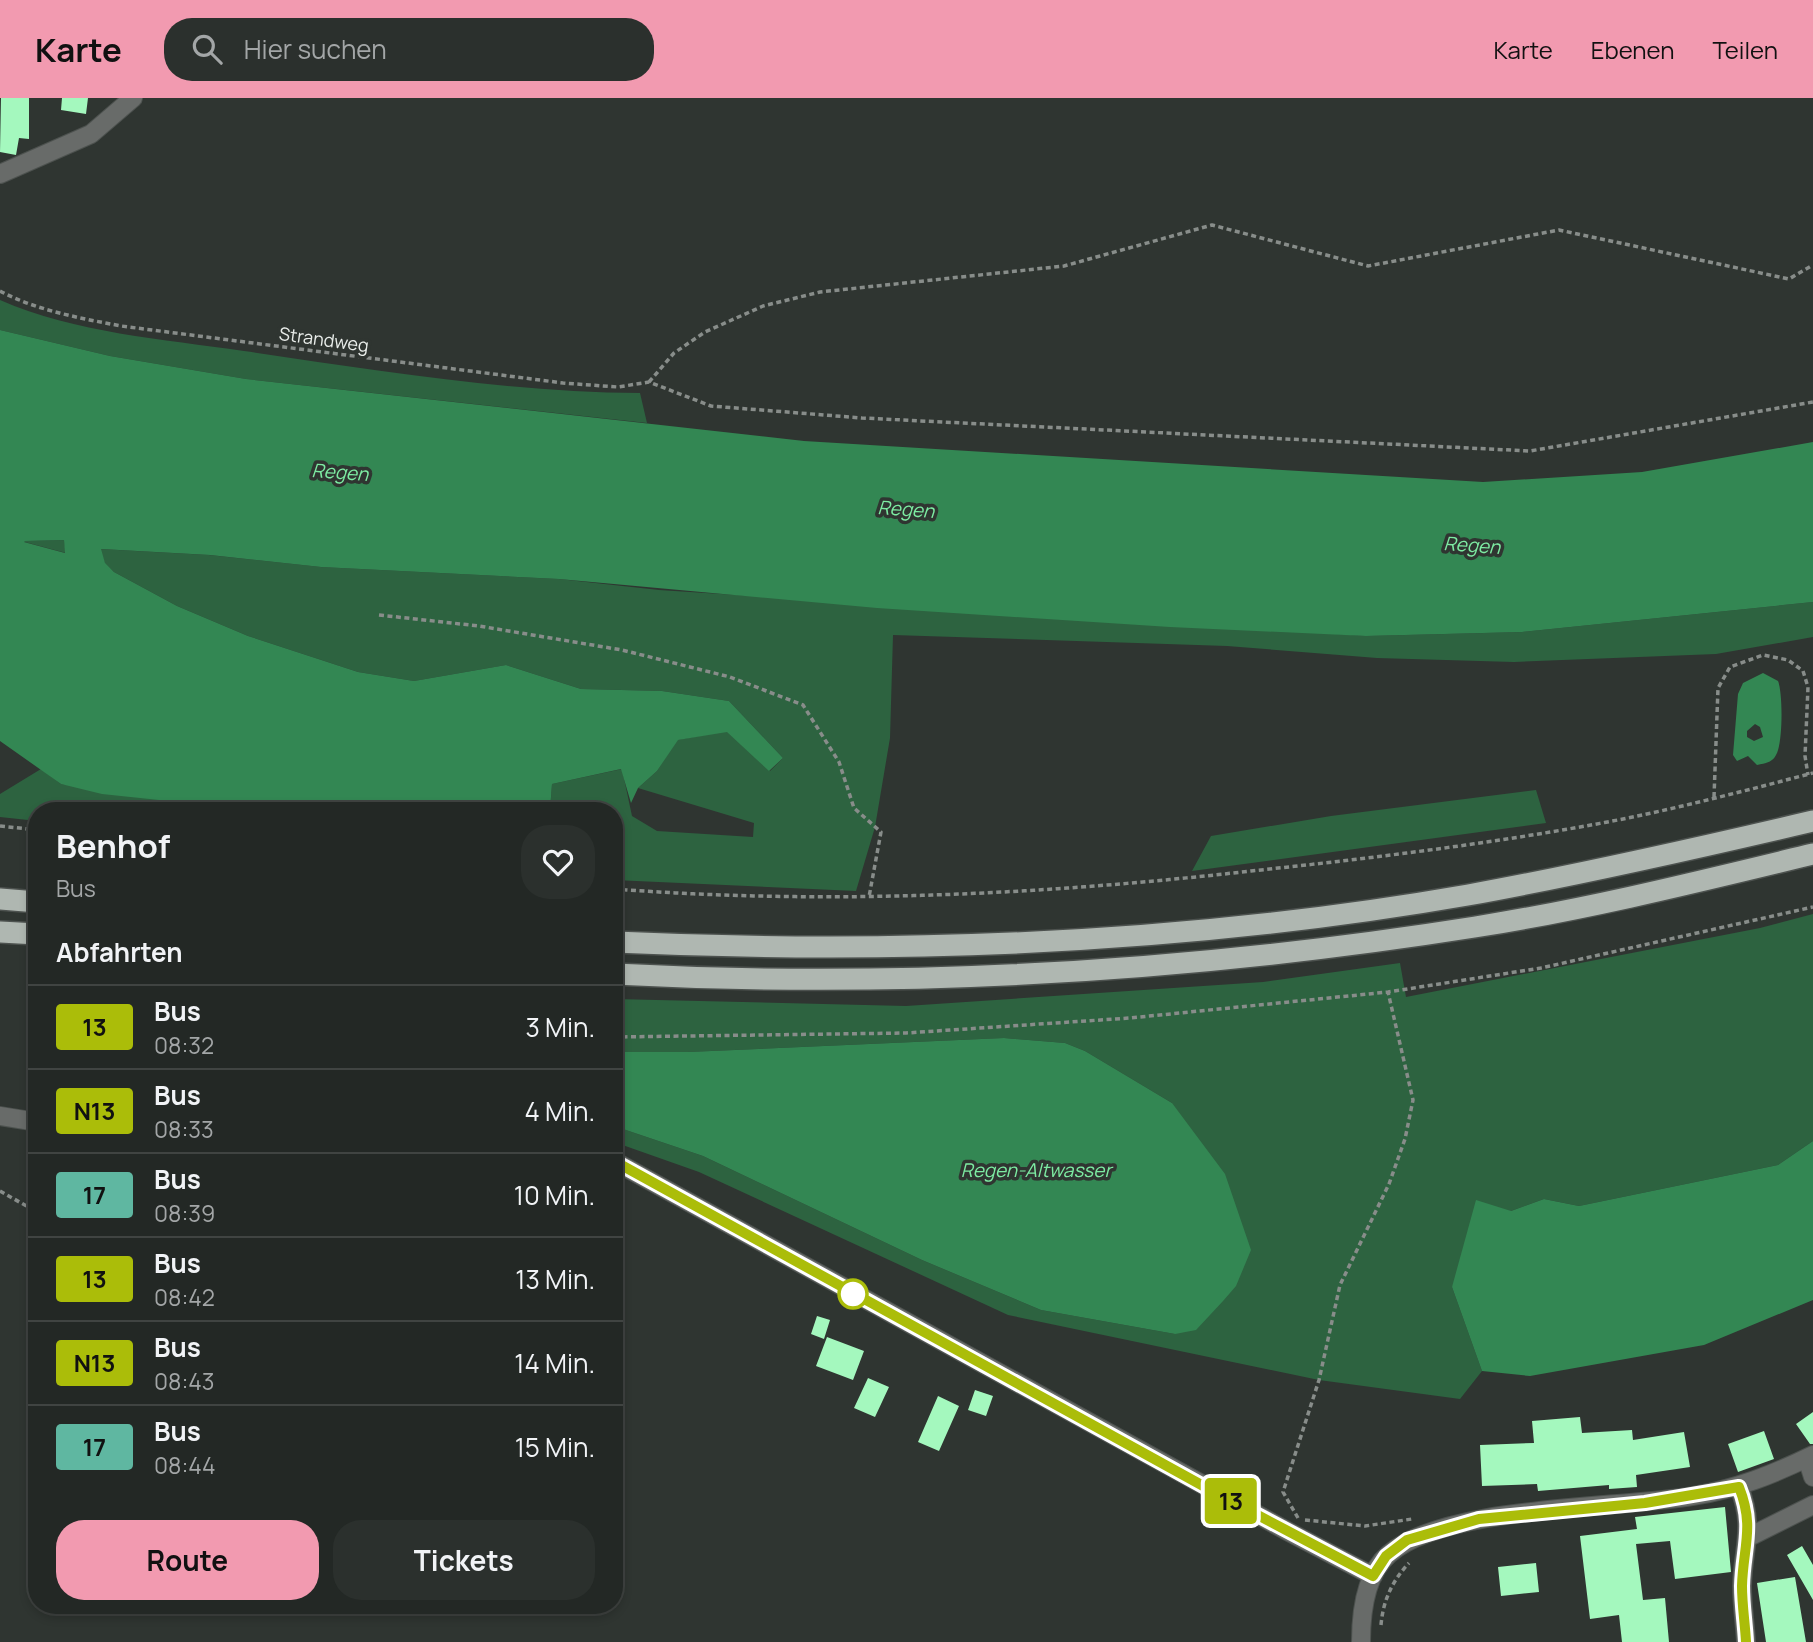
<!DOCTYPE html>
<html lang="de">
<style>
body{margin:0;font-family:Manrope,sans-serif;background:#2b302d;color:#f1f3f6;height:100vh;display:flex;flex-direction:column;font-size:26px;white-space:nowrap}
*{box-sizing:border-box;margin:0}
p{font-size:23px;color:#a3a6a7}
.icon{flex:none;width:38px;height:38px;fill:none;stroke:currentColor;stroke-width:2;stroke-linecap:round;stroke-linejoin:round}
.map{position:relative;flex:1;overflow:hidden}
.sheet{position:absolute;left:28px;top:704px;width:595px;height:812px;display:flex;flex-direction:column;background:#232825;border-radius:28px;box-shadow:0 4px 10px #0003,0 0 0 2px #404442}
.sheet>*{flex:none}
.badge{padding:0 14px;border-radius:5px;font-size:24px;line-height:46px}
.map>.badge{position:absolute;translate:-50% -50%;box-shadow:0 0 0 4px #fff}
h2{padding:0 28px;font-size:26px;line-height:63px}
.round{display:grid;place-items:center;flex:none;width:74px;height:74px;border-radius:28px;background:#2b302d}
.head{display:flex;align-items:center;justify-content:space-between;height:119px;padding:0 28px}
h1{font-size:33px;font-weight:700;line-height:52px}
.primary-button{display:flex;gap:14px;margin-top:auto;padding:14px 28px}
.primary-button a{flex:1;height:80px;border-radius:28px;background:#f29ab0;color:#111;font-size:28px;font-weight:700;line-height:80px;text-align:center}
.primary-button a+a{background:#2b302d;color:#f1f3f6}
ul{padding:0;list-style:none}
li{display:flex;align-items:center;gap:21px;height:84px;padding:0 28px;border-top:2px solid #404442}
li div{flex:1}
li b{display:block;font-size:26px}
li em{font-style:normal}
li .badge{min-width:77px;font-weight:700;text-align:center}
header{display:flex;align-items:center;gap:42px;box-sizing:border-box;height:98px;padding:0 35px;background:#f29ab0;color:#111}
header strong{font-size:33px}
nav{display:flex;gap:38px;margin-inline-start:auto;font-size:24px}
.search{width:490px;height:63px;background:#2b302d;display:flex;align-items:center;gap:18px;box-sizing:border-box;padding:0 24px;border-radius:28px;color:#a3a6a7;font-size:26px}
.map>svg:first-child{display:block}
.green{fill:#2d6340}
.water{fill:#338753;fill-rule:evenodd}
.building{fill:#a4f8be}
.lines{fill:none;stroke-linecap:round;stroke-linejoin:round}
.minor-casing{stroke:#4d524f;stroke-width:20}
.highway-casing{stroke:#4d524f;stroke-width:24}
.path{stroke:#888d8a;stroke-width:3.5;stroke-dasharray:5 3.5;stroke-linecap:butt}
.minor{stroke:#686b69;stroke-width:18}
.highway{stroke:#afb7b1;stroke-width:21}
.line-casing{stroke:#fff;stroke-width:16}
.line{stroke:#abbd09;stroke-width:10}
.stop-dot{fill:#fff;stroke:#abbd09;stroke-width:3.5}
.labels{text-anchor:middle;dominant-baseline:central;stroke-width:7;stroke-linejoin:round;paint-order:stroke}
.street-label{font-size:18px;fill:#e9edea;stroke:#2f3531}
.water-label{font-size:19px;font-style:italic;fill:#7deba2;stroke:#2f3531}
</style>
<header>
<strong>Karte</strong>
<div class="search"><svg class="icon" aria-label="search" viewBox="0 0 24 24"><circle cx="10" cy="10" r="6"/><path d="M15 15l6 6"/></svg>Hier suchen</div>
<nav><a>Karte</a><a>Ebenen</a><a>Teilen</a></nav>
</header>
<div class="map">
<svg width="1813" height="1544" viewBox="0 0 1813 1544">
<rect width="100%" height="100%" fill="#2f3531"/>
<path class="green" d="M 0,202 C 76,235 162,241 244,253 C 375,272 507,294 640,295 L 647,325 L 246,281 L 110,258 L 0,232 Z
M 64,442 L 66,455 L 21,443 Z
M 100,451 L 209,457 L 321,469 L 559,481 L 659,492 L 1366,538 L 1522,534 L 1813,504 L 1813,539 L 1716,556 L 1514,564 L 1377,560 L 1227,548 L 893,537 L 890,640 L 875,729 L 856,793 L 614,782 L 614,712 L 550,712 L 552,686 L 622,671 L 632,718 L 657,733 L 753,739 L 754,725 L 638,690 L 657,673 L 677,642 L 727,633 L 770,673 L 783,660 L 729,603 L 662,593 L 581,591 L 506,567 L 414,583 L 358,574 L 248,538 L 177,508 L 114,474 L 105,466 Z
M 41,671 L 61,686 L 254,712 L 37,712 L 37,723 L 0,719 L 0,696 Z
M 1536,692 L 1546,725 L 1192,773 L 1211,738 L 1331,718 Z
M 1813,816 L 1813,1043 L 1778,1067 L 1579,1108 L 1544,1101 L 1511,1113 L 1452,1189 L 1482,1273 L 1460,1301 L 1319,1282 L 1008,1217 L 699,1074 L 614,1044 L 614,1028 L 703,1058 L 922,1162 L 1041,1212 L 1175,1236 L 1172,1005 L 1085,953 L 1065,945 L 1004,940 L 688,954 L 614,954 L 614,901 L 906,908 L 1263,884 L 1400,865 L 1406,899 L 1760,830 Z"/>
<path class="water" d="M 0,232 L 110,258 L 246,281 L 804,343 L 1483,384 L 1642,374 L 1813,344 L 1813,504 L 1522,534 L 1366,538 L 1170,529 L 877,510 L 559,481 L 321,469 L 210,457 L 101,451 L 105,465 L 114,474 L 177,508 L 248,538 L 358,574 L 414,583 L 506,567 L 581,591 L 662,593 L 729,603 L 783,660 L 769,673 L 727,634 L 678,642 L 657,673 L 638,690 L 631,705 L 621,671 L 552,686 L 550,712 L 254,712 L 102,696 L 61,686 L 0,643 ZM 64,442 L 65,455 L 24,444 L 25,443 Z
M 1763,575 L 1778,583 C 1783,595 1783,646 1776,657 C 1772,665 1765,665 1757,667 L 1748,658 L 1737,663 L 1733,657 L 1738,596 L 1743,585 ZM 1755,626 L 1760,629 L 1763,639 L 1754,643 L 1747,639 L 1747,633 Z
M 1004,940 L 1065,945 L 1085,953 L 1172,1005 L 1225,1076 L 1251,1152 L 1236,1188 L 1223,1203 L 1196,1232 L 1175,1236 L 1041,1212 L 922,1162 L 703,1058 L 614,1028 L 614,954 L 688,954 Z
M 1813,1043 L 1813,1202 L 1704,1247 L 1530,1278 L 1482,1273 L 1452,1189 L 1476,1102 L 1511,1113 L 1544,1101 L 1579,1108 L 1778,1067 Z"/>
<path class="building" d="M 1,0 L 29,0 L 29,41 L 19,40 L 16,57 L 0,54 Z
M 62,0 L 88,0 L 86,16 L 61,12 Z
M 817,1218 L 830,1222 L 824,1241 L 811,1236 Z
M 827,1239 L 864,1253 L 853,1282 L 816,1268 Z
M 868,1280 L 889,1289 L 875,1319 L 854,1310 Z
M 975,1292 L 993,1298 L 986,1318 L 968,1312 Z
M 938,1298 L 959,1308 L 939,1353 L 918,1344 Z
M 1813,1314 L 1813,1346 L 1810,1346 L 1796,1326 Z
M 1580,1319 L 1582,1335 L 1632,1332 L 1633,1342 L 1684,1334 L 1690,1369 L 1636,1377 L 1637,1389 L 1609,1391 L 1609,1387 L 1538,1393 L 1537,1386 L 1482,1388 L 1480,1347 L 1534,1345 L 1532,1323 Z
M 1764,1333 L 1774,1361 L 1738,1374 L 1728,1346 Z
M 1725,1409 L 1731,1474 L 1675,1481 L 1670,1443 L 1636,1446 L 1643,1502 L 1665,1500 L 1669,1544 L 1622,1544 L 1619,1517 L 1590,1521 L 1580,1438 L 1637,1431 L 1635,1419 Z
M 1802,1448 L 1813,1467 L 1813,1502 L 1787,1457 Z
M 1536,1465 L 1539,1494 L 1501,1498 L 1498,1469 Z
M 1795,1479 L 1806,1544 L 1766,1544 L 1757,1485 Z"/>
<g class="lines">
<defs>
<path id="minor" d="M 0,76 L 91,36 L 133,0
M 0,1018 L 37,1024
M 614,1063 L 1289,1434 L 1373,1478
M 1807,1360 L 1813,1379
M 1739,1389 C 1755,1429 1743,1449 1742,1488 C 1742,1507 1745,1525 1746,1544
M 1749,1439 L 1813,1407
M 1361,1544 C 1361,1515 1365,1476 1389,1456 C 1446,1407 1616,1411 1693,1398 C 1737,1391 1774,1376 1813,1357"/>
<path id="highway" d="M 0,801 L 37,804
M 0,834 L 37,836
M 614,844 C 899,857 1187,846 1468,797 C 1584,776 1698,750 1813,723
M 614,876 C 902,891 1190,874 1475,829 C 1589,811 1701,783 1813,756"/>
</defs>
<use href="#minor" class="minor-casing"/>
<use href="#highway" class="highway-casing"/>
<path class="path" d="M 0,193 C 38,213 80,220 121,228 L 563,285 L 618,289 L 649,284 L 711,308 L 862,320 L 1530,353 L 1813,304
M 649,284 L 674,255 L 705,234 L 763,208 L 820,194 L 1064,168 L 1212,127 L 1368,168 L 1559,132 L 1789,181 L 1813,167
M 379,517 L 479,528 L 622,552 L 730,579 L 803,607 L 839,664 L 854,710 L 881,734 L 869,799
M 1714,699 L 1718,590 L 1730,569 L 1763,557 L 1788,562 L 1803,573 L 1808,589 L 1805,658 L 1808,677
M 0,728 L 37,732
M 614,791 C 826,807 1040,797 1251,773 C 1374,760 1497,745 1618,722 C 1683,709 1748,692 1813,675
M 614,939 L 906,935 L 1130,920 L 1388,894 L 1541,870 L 1813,809
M 0,1093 L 37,1114
M 1298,1420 L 1283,1394 L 1319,1282 L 1340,1187 L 1389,1086 L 1405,1041 L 1413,1002 L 1388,894
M 1305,1422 L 1365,1428 L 1412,1421
M 1381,1527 C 1383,1503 1392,1483 1409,1465"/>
<use href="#minor" class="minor"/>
<use href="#highway" class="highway"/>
</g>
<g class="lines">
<defs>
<path id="line" d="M 614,1063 L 1216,1395 L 1373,1478 L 1386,1458 L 1407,1442 L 1479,1421 L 1645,1405 L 1739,1389 C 1755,1429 1743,1449 1742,1488 C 1742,1507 1745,1525 1746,1544"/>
</defs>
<use href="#line" class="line-casing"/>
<use href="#line" class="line"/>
</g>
<circle class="stop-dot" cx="853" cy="1196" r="14"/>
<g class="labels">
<g class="street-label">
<text transform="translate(324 241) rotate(8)">Strandweg</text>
</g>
<g class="water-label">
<text transform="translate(340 374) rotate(4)">Regen</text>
<text transform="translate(906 411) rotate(4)">Regen</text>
<text transform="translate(1472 447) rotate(4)">Regen</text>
<text x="1036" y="1072">Regen-Altwasser</text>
</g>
</g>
</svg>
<b class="badge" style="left:1231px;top:1403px;background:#abbd09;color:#111">13</b>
<section class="sheet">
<div class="head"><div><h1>Benhof</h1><p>Bus</p></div><a class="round"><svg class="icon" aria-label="heart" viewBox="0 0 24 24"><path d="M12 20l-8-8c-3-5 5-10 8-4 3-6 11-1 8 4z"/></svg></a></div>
<h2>Abfahrten</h2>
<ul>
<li><span class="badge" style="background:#abbd09;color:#111">13</span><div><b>Bus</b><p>08:32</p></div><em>3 Min.</em></li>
<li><span class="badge" style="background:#abbd09;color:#111">N13</span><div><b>Bus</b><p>08:33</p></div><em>4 Min.</em></li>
<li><span class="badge" style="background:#5fb7a1;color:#111">17</span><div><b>Bus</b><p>08:39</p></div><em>10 Min.</em></li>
<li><span class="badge" style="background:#abbd09;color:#111">13</span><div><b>Bus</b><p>08:42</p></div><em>13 Min.</em></li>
<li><span class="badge" style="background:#abbd09;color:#111">N13</span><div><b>Bus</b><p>08:43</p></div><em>14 Min.</em></li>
<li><span class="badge" style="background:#5fb7a1;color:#111">17</span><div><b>Bus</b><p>08:44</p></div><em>15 Min.</em></li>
</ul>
<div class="primary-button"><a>Route</a><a>Tickets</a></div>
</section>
</div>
